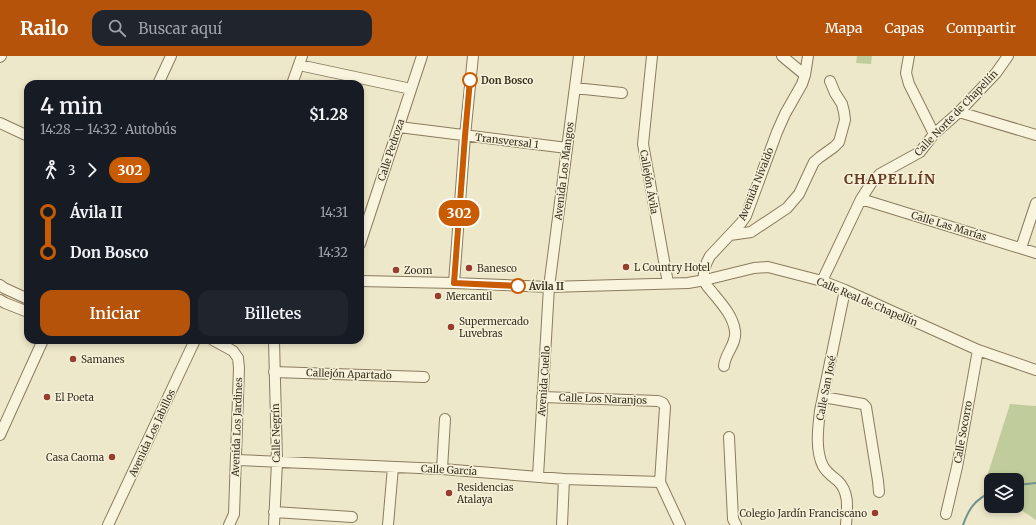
<!DOCTYPE html>
<html lang="es">
<meta charset="utf-8">
<style>
body{margin:0;font-family:Merriweather,serif;background:#20242c;color:#f1f3f6;height:100vh;display:flex;flex-direction:column;font-size:15px;white-space:nowrap}
*{box-sizing:border-box;margin:0}
p{font-size:13px;color:#9ea1a6}
.icon{flex:none;width:22px;height:22px;fill:none;stroke:currentColor;stroke-width:2;stroke-linecap:round;stroke-linejoin:round}
.map{position:relative;flex:1;overflow:hidden}
.panel{position:absolute;left:24px;top:24px;width:340px;height:264px;display:flex;flex-direction:column;background:#171b24;border-radius:12px;box-shadow:0 2px 6px #0003}
.panel>*{flex:none}
.badge{padding:0 8px;border-radius:13px;font-size:14px;line-height:26px}
.buttons{position:absolute;left:984px;top:417px;display:grid;gap:8px}
.buttons a{display:grid;place-items:center;width:40px;height:40px;border-radius:8px;background:#171b24;box-shadow:0 2px 6px #0003;font-size:20px}
.map>.badge{position:absolute;translate:-50% -50%;box-shadow:0 0 0 2px #fff}
.legs{display:flex;align-items:center;gap:6px;height:44px;padding:0 16px;font-size:13px}
.legs p{margin-inline-start:auto}
.headline{display:flex;align-items:center;justify-content:space-between;height:68px;padding:0 16px}
h1{font-size:22px;font-weight:600;line-height:30px}
.button{display:flex;gap:8px;margin-top:auto;padding:8px 16px}
.button a{flex:1;height:46px;border-radius:12px;background:#b45309;color:#fff;font-size:16px;font-weight:600;line-height:46px;text-align:center}
.button a+a{background:#20242c;color:#f1f3f6}
ul{padding:0 16px;list-style:none}
li{display:flex;align-items:center;gap:14px;height:40px;font-size:15px}
li i{display:grid;place-items:center;width:6px;height:100%;margin:0 5px;background:currentColor}
li i::after{content:'';width:10px;height:10px;margin:-5px;border:3px solid;border-radius:50%;background:#171b24}
li p{margin-inline-start:auto}
li:first-child i{background:linear-gradient(#0000 50%,currentColor 0)}
li:last-child i{background:linear-gradient(currentColor 50%,#0000 0)}
header{display:flex;align-items:center;gap:24px;box-sizing:border-box;height:56px;padding:0 20px;background:#b45309;color:#fff}
header strong{font-size:19px}
nav{display:flex;gap:22px;margin-inline-start:auto;font-size:14px}
.search{width:280px;height:36px;background:#20242c;display:flex;align-items:center;gap:10px;box-sizing:border-box;padding:0 14px;border-radius:12px;color:#9ea1a6;font-size:15px}
.map>svg:first-child{display:block}
.green{fill:#c1cc9d}
.lines{fill:none;stroke-linecap:round;stroke-linejoin:round}
.stream{stroke:#71918d;stroke-width:2}
.minor-casing{stroke:#8a7b5e;stroke-width:12}
.minor{stroke:#f8f4dd;stroke-width:10}
.line-1-casing{stroke:#fff;stroke-width:9}
.line-1{stroke:#c95b00;stroke-width:6}
.stop-1-dot{fill:#fff;stroke:#c95b00;stroke-width:2}
.poi-dot{fill:#983c30;stroke:#f5f1d9;stroke-width:1.5}
.labels{text-anchor:middle;dominant-baseline:central;stroke-width:3;stroke-linejoin:round;paint-order:stroke}
.stop-label{font-size:10px;font-weight:bold;fill:#3b3121;stroke:#f5f1d9;text-anchor:start}
.street-label{font-size:10px;fill:#3b3121;stroke:#f5f1d9}
.poi-label{font-size:10px;fill:#3b3121;stroke:#f5f1d9;text-anchor:start}
.district-label{font-size:14px;font-weight:bold;letter-spacing:1px;fill:#673922;stroke:#f5f1d9}
</style>
<header>
<strong>Railo</strong>
<div class="search"><svg class="icon" aria-label="search" viewBox="0 0 24 24"><circle cx="10" cy="10" r="6"/><path d="M15 15l6 6"/></svg>Buscar aquí</div>
<nav><a>Mapa</a><a>Capas</a><a>Compartir</a></nav>
</header>
<div class="map">
<svg width="1036" height="469" viewBox="0 0 1036 469">
<rect width="100%" height="100%" fill="#eee8ca"/>
<path class="green" d="M 857,0 L 872,0 L 871,8 L 856,7 Z
M 1010,348 L 1036,350 L 1036,464 L 1015,450 L 1017,450 L 1017,424 L 991,424 L 991,434 L 984,430 Z"/>
<g class="lines">
<path class="stream" d="M 1017,429 L 1036,427
M 963,469 C 969,452 975,444 991,436"/>
<defs>
<path id="minor" d="M 652,0 L 643,88 L 668,227
M 782,0 L 805,19
M 909,0 L 906,17 L 909,28 L 934,78
M 0,1 L 1,0
M 299,9 L 411,33
M 158,28 L 171,0
M 292,28 L 302,0
M 575,32 L 622,37
M 959,56 L 1036,79
M 0,67 L 28,80
M 399,71 L 567,92
M 861,143 L 1036,197
M 730,179 L 751,176 L 787,152 L 799,138 L 814,106 L 820,101 L 834,91 L 839,86 L 845,64 L 844,56 L 842,48 L 835,37 L 830,25
M 360,188 L 422,0
M 1021,192 L 1036,147
M 360,225 L 454,227 L 549,231 L 688,227 L 705,224 L 754,212 L 768,211 L 822,225 L 845,234 L 978,294 L 1036,314
M 822,225 L 861,143 L 872,126 L 880,118 L 920,96 L 934,78 L 959,56 L 996,17 L 1008,0
M 454,227 L 465,80 L 473,0
M 0,229 L 4,232 L 28,243
M 845,234 L 820,355 C 818,372 815,394 823,410 C 826,416 833,421 838,425 C 850,437 847,453 846,469
M 0,244 L 5,247 L 28,256
M 213,284 L 233,295 L 238,302 L 239,312 L 234,458 L 229,469
M 274,284 L 277,406 L 274,469
M 724,310 C 725,297 737,288 735,275 C 733,260 722,248 712,236 C 710,233 706,230 705,226 C 702,218 706,207 710,200 L 741,167 L 746,160 L 777,76 L 785,58 L 802,28 L 805,19 L 808,0
M 274,316 L 424,321
M 542,341 L 658,345 L 663,347 L 665,351 L 660,426 L 680,469
M 823,341 L 863,348 L 866,351 L 878,425 L 879,436
M 0,379 L 43,284
M 729,381 L 733,463 L 736,469
M 237,404 L 442,413 L 564,423 L 660,426
M 442,413 L 445,363
M 538,420 L 549,231 L 579,0
M 274,456 L 352,461
M 946,458 L 957,411 L 978,294
M 108,469 L 195,284
M 388,469 L 393,411
M 562,469 L 564,423"/>
</defs>
<use href="#minor" class="minor-casing"/>
<use href="#minor" class="minor"/>
</g>
<g class="lines">
<defs>
<path id="line-1" d="M 470,24 L 465,80 L 454,227 L 518,230"/>
</defs>
<use href="#line-1" class="line-1-casing"/>
<use href="#line-1" class="line-1"/>
</g>
<g class="stop-1-dot">
<circle cx="470" cy="24" r="7"/>
<circle cx="518" cy="230" r="7"/>
</g>
<g class="poi-dot">
<circle cx="626" cy="211" r="4"/>
<circle cx="469" cy="212" r="4"/>
<circle cx="396" cy="214" r="4"/>
<circle cx="438" cy="240" r="4"/>
<circle cx="451" cy="271" r="4"/>
<circle cx="73" cy="303" r="4"/>
<circle cx="47" cy="341" r="4"/>
<circle cx="112" cy="401" r="4"/>
<circle cx="449" cy="437" r="4"/>
<circle cx="875" cy="457" r="4"/>
</g>
<g class="labels">
<g class="stop-label">
<text x="481" y="24">Don Bosco</text>
<text x="529" y="230">Ávila II</text>
</g>
<g class="street-label">
<text transform="translate(956 57) rotate(-46)">Calle Norte de Chapellín</text>
<text transform="translate(507 85) rotate(7)">Transversal 1</text>
<text transform="translate(391 94) rotate(-72)">Calle Pedroza</text>
<text transform="translate(564 115) rotate(-83)">Avenida Los Mangos</text>
<text transform="translate(649 126) rotate(80)">Callejón Ávila</text>
<text transform="translate(756 128) rotate(-68)">Avenida Nivaldo</text>
<text transform="translate(949 170) rotate(17)">Calle Las Marías</text>
<text transform="translate(867 246) rotate(23)">Calle Real de Chapellín</text>
<text transform="translate(349 318) rotate(2)">Callejón Apartado</text>
<text transform="translate(544 325) rotate(-86)">Avenida Cuello</text>
<text transform="translate(826 332) rotate(-79)">Calle San José</text>
<text transform="translate(603 343) rotate(2)">Calle Los Naranjos</text>
<text transform="translate(237 371) rotate(-88)">Avenida Los Jardines</text>
<text transform="translate(963 376) rotate(-80)">Calle Socorro</text>
<text transform="translate(152 377) rotate(-65)">Avenida Los Jabillos</text>
<text transform="translate(276 377) rotate(-91)">Calle Negrín</text>
<text transform="translate(449 414) rotate(3)">Calle García</text>
</g>
<g class="poi-label">
<text x="634" y="211">L Country Hotel</text>
<text x="477" y="212">Banesco</text>
<text x="404" y="214">Zoom</text>
<text x="446" y="240">Mercantil</text>
<text x="459" y="265">Supermercado<tspan x="459" dy="12">Luvebras</tspan></text>
<text x="81" y="303">Samanes</text>
<text x="55" y="341">El Poeta</text>
<text x="104" y="401" text-anchor="end">Casa Caoma</text>
<text x="457" y="431">Residencias<tspan x="457" dy="12">Atalaya</tspan></text>
<text x="867" y="457" text-anchor="end">Colegio Jardín Franciscano</text>
</g>
<g class="district-label">
<text x="890" y="123">CHAPELLÍN</text>
</g>
</g>
</svg>
<div class="buttons">
<a><svg class="icon" aria-label="layers" viewBox="0 0 24 24"><path d="M12 4l9 5-9 5-9-5zM3 14l9 5 9-5"/></svg></a>
</div>
<b class="badge" style="left:459px;top:157px;background:#c95b00;color:#fff">302</b>
<section class="panel">
<div class="headline"><div><h1>4 min</h1><p>14:28 – 14:32 · Autobús</p></div><b>$1.28</b></div>
<div class="legs"><svg class="icon" aria-label="walk" viewBox="0 0 24 24"><circle cx="13" cy="4" r="2"/><path d="M13 8l-2 6 4 7M11 14l-3 7M7 12l3-4h3l4 4"/></svg>3<svg class="icon" aria-label="forward" viewBox="0 0 24 24"><path d="M9 5l7 7-7 7"/></svg><b class="badge" style="background:#c95b00;color:#fff">302</b></div>
<ul>
<li><i style="color:#c95b00"></i><b>Ávila II</b><p>14:31</p></li>
<li><i style="color:#c95b00"></i><b>Don Bosco</b><p>14:32</p></li>
</ul>
<div class="button"><a>Iniciar</a><a>Billetes</a></div>
</section>
</div>
